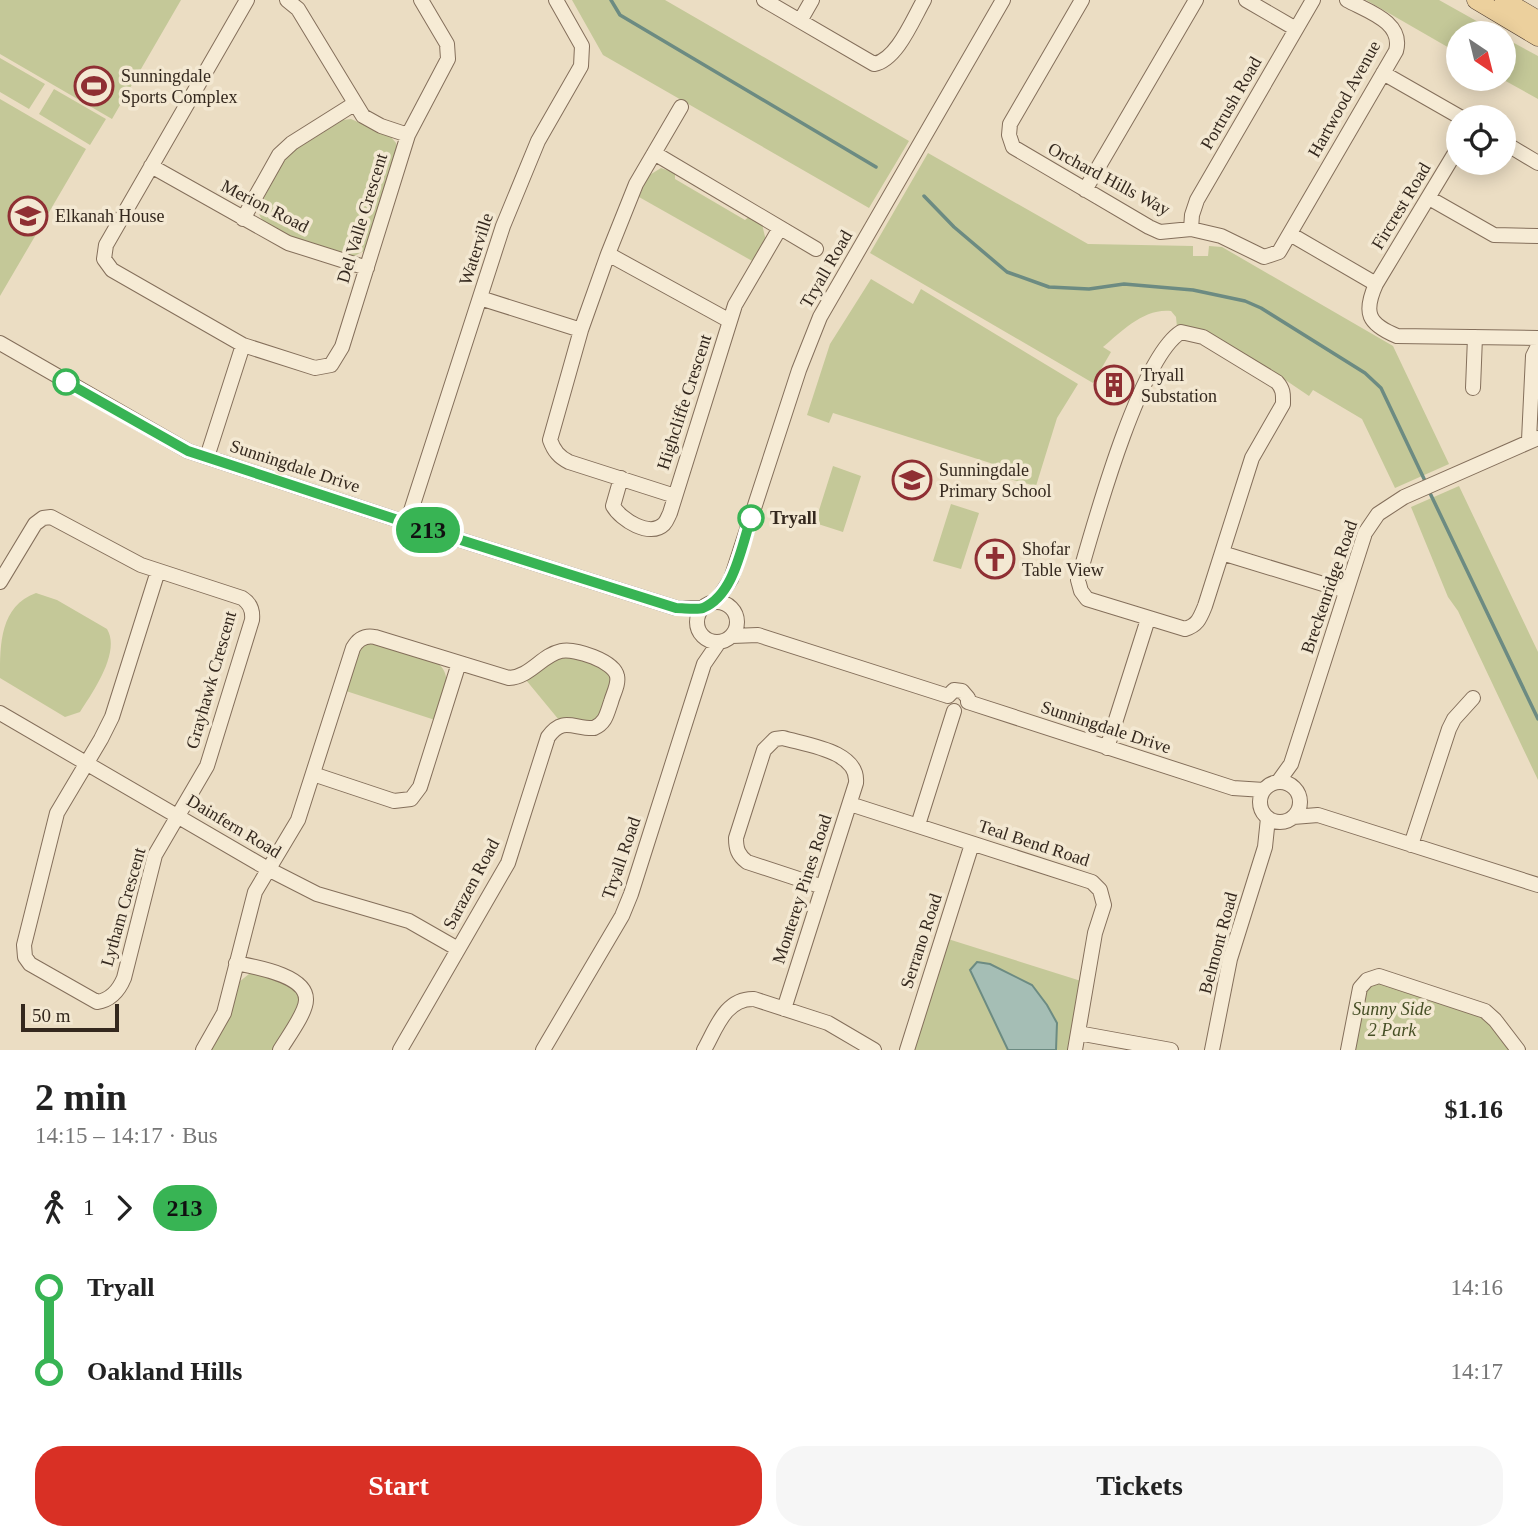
<!DOCTYPE html>
<meta charset="utf-8">
<style>
body{margin:0;font-family:Georgia,serif;background:#f6f6f6;color:#222;height:100vh;display:flex;flex-direction:column;font-size:26px;white-space:nowrap}
*{box-sizing:border-box;margin:0}
p{font-size:23px;color:#767676}
.icon{flex:none;width:38px;height:38px;fill:none;stroke:currentColor;stroke-width:2;stroke-linecap:round;stroke-linejoin:round}
.map{position:relative;height:1050px;overflow:hidden}
.drawer{display:flex;flex-direction:column;background:#fff;flex:1}
.drawer>*{flex:none}
.badge{padding:0 14px;border-radius:23px;font-size:24px;line-height:46px}
.needle{width:46px;rotate:145deg}
.buttons{position:absolute;left:1446px;top:21px;display:grid;gap:14px}
.buttons a{display:grid;place-items:center;width:70px;height:70px;border-radius:50%;background:#fff;box-shadow:0 4px 18px #0003;font-size:35px}
.scale{position:absolute;left:21px;bottom:18px;width:98px;box-sizing:border-box;padding-left:7px;border:4px solid #34281e;border-top:0;font-size:19px;line-height:24px;white-space:nowrap;color:#34281e;-webkit-text-stroke:5px #f3e8d2;paint-order:stroke}
.map>.badge{position:absolute;translate:-50% -50%;box-shadow:0 0 0 4px #fff}
.legs{display:flex;align-items:center;gap:10px;height:77px;padding:0 35px;font-size:23px}
.legs p{margin-inline-start:auto}
.summary{display:flex;align-items:center;justify-content:space-between;height:119px;padding:0 35px}
h1{font-size:38px;font-weight:800;line-height:52px}
.primary-button{display:flex;gap:14px;margin-top:auto;padding:14px 35px}
.primary-button a{flex:1;height:80px;border-radius:28px;background:#d93025;color:#fff;font-size:28px;font-weight:800;line-height:80px;text-align:center}
.primary-button a+a{background:#f6f6f6;color:#222}
ul{padding:0 35px;list-style:none}
li{display:flex;align-items:center;gap:24px;height:84px;font-size:26px}
li i{display:grid;place-items:center;width:10px;height:100%;margin:0 9px;background:currentColor}
li i::after{content:'';width:18px;height:18px;margin:-9px;border:5px solid;border-radius:50%;background:#fff}
li p{margin-inline-start:auto}
li:first-child i{background:linear-gradient(#0000 50%,currentColor 0)}
li:last-child i{background:linear-gradient(currentColor 50%,#0000 0)}
.map>svg:first-child{display:block}
.green{fill:#c4c898}
.water{fill:#a5beb5;stroke:#6c8b82;stroke-width:2}
.lines{fill:none;stroke-linecap:round;stroke-linejoin:round}
.stream{stroke:#6c8b82;stroke-width:3.5}
.minor-casing{stroke:#846f5b;stroke-width:16}
.major-casing{stroke:#523e2f;stroke-width:19}
.minor{stroke:#f6ebd5;stroke-width:14}
.major{stroke:#ecd09d;stroke-width:18}
.line-1-casing{stroke:#fff;stroke-width:16}
.line-1{stroke:#38b454;stroke-width:10}
.stop-1-dot{fill:#fff;stroke:#38b454;stroke-width:3.5}
.labels{text-anchor:middle;dominant-baseline:central;stroke-width:7;stroke-linejoin:round;paint-order:stroke}
.poi-label{font-size:18px;fill:#34281e;stroke:#f3e8d2;text-anchor:start}
.street-label{font-size:18px;fill:#34281e;stroke:#f3e8d2}
.stop-label{font-size:18px;font-weight:bold;fill:#34281e;stroke:#f3e8d2;text-anchor:start}
.park-label{font-size:18px;font-style:italic;fill:#475026;stroke:#f3e8d2}
</style>
<div class="map">
<svg width="1538" height="1050" viewBox="0 0 1538 1050">
<rect width="100%" height="100%" fill="#ebddc3"/>
<path class="green" d="M 0,0 L 181,0 L 112,119 L 0,54 Z
M 572,0 L 665,0 L 909,141 L 869,208 L 603,55 Z
M 1366,0 L 1439,0 L 1498,33 L 1458,33 L 1458,53 Z
M 1503,37 L 1538,56 L 1538,99 L 1502,79 Z
M 0,58 L 45,84 L 29,109 L 0,92 Z
M 54,89 L 106,119 L 90,145 L 39,114 Z
M 0,99 L 86,149 L 0,296 Z
M 351,119 L 390,136 L 396,143 L 398,151 L 366,250 L 352,257 C 328,249 260,237 258,209 L 287,155 L 343,120 Z
M 928,153 L 1088,244 L 1193,246 L 1193,256 L 1208,256 L 1209,246 L 1222,247 L 1393,346 L 1449,464 L 1395,488 L 1362,419 L 1313,390 L 1309,396 L 1278,375 L 1194,327 L 1177,327 L 1176,317 L 1171,311 C 1144,308 1122,331 1103,347 L 1111,352 L 1093,383 L 870,253 Z
M 661,168 L 675,173 L 675,179 L 745,220 L 750,216 L 762,224 L 766,241 L 754,262 L 639,197 L 648,176 Z
M 871,279 L 913,304 L 921,289 L 1078,384 L 1057,418 L 1036,486 L 1009,479 L 1011,471 L 1009,469 L 833,413 L 829,423 L 807,415 L 830,344 Z
M 833,466 L 861,476 L 843,532 L 815,523 Z
M 1459,486 L 1538,652 L 1538,780 L 1458,611 L 1448,597 L 1411,507 Z
M 951,504 L 979,513 L 961,569 L 933,561 Z
M 36,593 L 57,600 L 107,629 C 121,652 93,692 80,712 L 65,717 L 0,678 C 0,644 0,606 36,593 Z
M 371,642 L 437,663 C 456,676 441,702 435,720 L 346,691 L 359,649 Z
M 569,656 L 604,667 L 612,680 L 601,715 L 595,721 L 559,720 L 526,680 L 557,658 Z
M 948,939 L 1081,981 L 1069,1050 L 912,1050 Z
M 254,973 C 272,977 290,982 300,997 L 299,1005 L 273,1050 L 210,1050 L 239,982 L 249,974 Z
M 1376,982 L 1479,1014 L 1488,1021 L 1509,1050 L 1354,1050 L 1365,991 Z"/>
<path class="water" d="M 977,962 L 990,964 L 1032,985 L 1047,1005 L 1057,1023 L 1056,1050 L 1008,1050 L 970,970 Z"/>
<g class="lines">
<path class="stream" d="M 611,0 L 620,15 L 876,167
M 924,196 L 954,227 L 1007,272 L 1049,287 L 1089,289 L 1124,284 L 1193,290 L 1245,301 L 1261,308 L 1365,373 L 1381,388 L 1426,483
M 1429,491 L 1538,719"/>
<defs>
<path id="minor" d="M 247,0 L 106,245 L 104,259 L 112,270 L 243,345 L 315,368 L 331,365 L 342,347 L 408,135 L 448,59 L 447,44 L 421,0
M 287,0 L 298,9 L 363,116 L 381,126 L 408,135
M 764,0 L 874,64 C 897,60 913,19 924,0
M 1082,0 L 1010,124 L 1009,135 L 1013,147 L 1149,227 L 1160,232 L 1191,229 L 1221,236 L 1264,257 L 1279,252 L 1396,51 C 1404,22 1367,11 1347,0
M 1246,0 L 1296,29
M 800,21 L 812,0
M 1383,73 L 1460,117
M 1503,142 L 1538,163
M 1458,148 L 1376,284 C 1363,313 1368,324 1397,336 L 1538,338
M 654,153 L 816,249
M 151,166 L 288,243 L 367,268
M 1085,190 L 1196,0
M 1429,198 L 1494,235 L 1538,236
M 243,219 L 279,155 L 292,143 L 354,104
M 1191,229 L 1192,215 L 1197,200 L 1313,0
M 1290,234 L 1376,284
M 608,254 L 730,321
M 480,298 L 581,330
M 1181,332 L 1203,337 L 1277,382 C 1284,390 1283,395 1283,404 L 1252,458 L 1205,606 C 1200,618 1198,625 1185,629 L 1087,599 L 1081,591 L 1078,580 C 1093,528 1139,358 1181,332 Z
M 0,343 L 188,451 L 407,523 L 676,608 L 703,608
M 1473,388 L 1475,337
M 1529,440 L 1533,356 L 1538,346
M 207,457 L 243,345
M 621,478 L 613,506 C 621,520 650,538 664,524 C 667,521 668,517 670,513 L 735,305 L 780,228
M 675,496 L 569,462 C 559,457 554,451 550,440 L 581,330 L 608,254 L 636,184 L 681,107
M 407,523 L 503,226 L 538,141 L 581,66 L 582,46 L 556,0
M 1222,553 L 1346,591
M 0,582 L 35,524 L 43,518 L 51,517 L 141,565 L 242,598 C 250,603 253,611 252,620 L 207,766 L 155,855 L 124,978 C 119,990 111,1000 97,1002 L 30,964 L 25,957 L 24,945 L 57,813 L 101,739 L 112,717 L 158,571
M 716,602 L 731,579 L 799,370 L 820,317 L 1003,0
M697 622a20 20 0 1 1 40 0a20 20 0 1 1-40 0Z
M 732,636 L 758,635 L 948,696
M 948,696 L 954,690 L 962,691 L 968,698 L 968,702
M 968,702 L 1233,788 L 1264,790
M 0,713 L 268,869 L 317,894 L 409,921 L 458,949
M 1107,748 L 1148,619
M 313,774 L 394,801 L 411,799 L 420,787 L 459,663
M 1278,782 L 1291,764 L 1365,533 L 1378,514 L 1404,497 L 1538,438
M1260 802a20 20 0 1 1 40 0a20 20 0 1 1-40 0Z
M 850,804 L 1092,882 L 1100,890 L 1104,905 L 1095,933 L 1075,1050
M 1293,817 L 1318,815 L 1538,885
M 918,825 L 954,711
M 1411,845 L 1449,729 L 1454,719 L 1473,698
M 236,963 C 255,967 307,975 306,1000 C 306,1013 287,1038 280,1050
M 784,1009 L 856,783 C 859,751 807,745 783,738 L 775,739 L 764,750 L 736,838 C 736,849 738,855 747,862 L 823,887
M 1078,1033 L 1171,1050
M 203,1050 L 224,1013 L 255,892 L 298,820 L 353,648 C 358,639 365,635 375,637 L 509,678 C 530,677 542,655 561,651 C 575,648 614,661 617,676 C 619,684 613,694 611,702 C 607,713 606,723 594,728 C 574,729 563,716 548,737 L 508,863 L 400,1050
M 543,1050 L 622,916 L 631,894 L 704,664 L 719,642
M 704,1050 C 716,1029 725,998 754,999 L 828,1023 L 874,1050
M 907,1050 L 972,844
M 1212,1050 L 1230,959 L 1265,847 L 1268,818
M 1348,1050 L 1360,988 L 1367,980 L 1379,976 L 1485,1011 L 1495,1020 L 1518,1050"/>
<path id="major" d="M 1476,0 L 1538,37
M 1504,0 L 1538,20"/>
</defs>
<use href="#minor" class="minor-casing"/>
<use href="#major" class="major-casing"/>
<use href="#minor" class="minor"/>
<use href="#major" class="major"/>
</g>
<g class="lines">
<defs>
<path id="line-1" d="M 66,382 L 188,451 L 407,523 L 676,608 C 684,608 697,610 703,608 C 734,595 741,548 751,518"/>
</defs>
<use href="#line-1" class="line-1-casing"/>
<use href="#line-1" class="line-1"/>
</g>
<defs>
<symbol id="stadium-ring" viewBox="-11 -11 22 22"><circle r="9.5" fill="#f3e8d2" stroke="#8f2f33" stroke-width="1.5"/><path d="M0-5a6.5 5 0 1 0 0 10a6.5 5 0 1 0 0-10ZM-3.5-1.8h7v3.6h-7Z" fill="#8f2f33"/></symbol>
<symbol id="school-ring" viewBox="-11 -11 22 22"><circle r="9.5" fill="#f3e8d2" stroke="#8f2f33" stroke-width="1.5"/><path d="M0-5L7-2L0 1L-7-2ZM-4 1L0 2.5L4 1V4Q0 6-4 4Z" fill="#8f2f33"/></symbol>
<symbol id="building-ring" viewBox="-11 -11 22 22"><circle r="9.5" fill="#f3e8d2" stroke="#8f2f33" stroke-width="1.5"/><path d="M-4-6H4V6H1V3H-1V6H-4ZM-2.5-4.3h1.7v1.8h-1.7ZM.8-4.3h1.7v1.8H.8ZM-2.5-1h1.7V.8h-1.7ZM.8-1h1.7V.8H.8Z" fill="#8f2f33"/></symbol>
<symbol id="church-ring" viewBox="-11 -11 22 22"><circle r="9.5" fill="#f3e8d2" stroke="#8f2f33" stroke-width="1.5"/><path d="M-1.2-6h2.4v3.5h3.3v2.4h-3.3V6h-2.4V-.1h-3.3v-2.4h3.3Z" fill="#8f2f33"/></symbol>
</defs>
<g fill-rule="evenodd">
<use href="#stadium-ring" x="72" y="64" width="44" height="44"/>
<use href="#school-ring" x="6" y="194" width="44" height="44"/>
<use href="#building-ring" x="1092" y="363" width="44" height="44"/>
<use href="#school-ring" x="890" y="458" width="44" height="44"/>
<use href="#church-ring" x="973" y="537" width="44" height="44"/>
</g>
<g class="stop-1-dot">
<circle cx="66" cy="382" r="12"/>
<circle cx="751" cy="518" r="12"/>
</g>
<g class="labels">
<g class="poi-label">
<text x="121" y="76">Sunningdale<tspan x="121" dy="21">Sports Complex</tspan></text>
<text x="55" y="216">Elkanah House</text>
<text x="1141" y="375">Tryall<tspan x="1141" dy="21">Substation</tspan></text>
<text x="939" y="470">Sunningdale<tspan x="939" dy="21">Primary School</tspan></text>
<text x="1022" y="549">Shofar<tspan x="1022" dy="21">Table View</tspan></text>
</g>
<g class="street-label">
<text transform="translate(1344 99) rotate(-61)">Hartwood Avenue</text>
<text transform="translate(1231 103) rotate(-60)">Portrush Road</text>
<text transform="translate(1109 179) rotate(28)">Orchard Hills Way</text>
<text transform="translate(265 206) rotate(27)">Merion Road</text>
<text transform="translate(1401 206) rotate(-59)">Fircrest Road</text>
<text transform="translate(362 218) rotate(-73)">Del Valle Crescent</text>
<text transform="translate(476 249) rotate(-72)">Waterville</text>
<text transform="translate(826 269) rotate(-60)">Tryall Road</text>
<text transform="translate(684 402) rotate(-72)">Highcliffe Crescent</text>
<text transform="translate(295 466) rotate(18)">Sunningdale Drive</text>
<text transform="translate(1329 587) rotate(-71)">Breckenridge Road</text>
<text transform="translate(211 680) rotate(-74)">Grayhawk Crescent</text>
<text transform="translate(1106 727) rotate(18)">Sunningdale Drive</text>
<text transform="translate(234 826) rotate(31)">Dainfern Road</text>
<text transform="translate(1034 843) rotate(18)">Teal Bend Road</text>
<text transform="translate(621 858) rotate(-71)">Tryall Road</text>
<text transform="translate(471 884) rotate(-62)">Sarazen Road</text>
<text transform="translate(802 889) rotate(-72)">Monterey Pines Road</text>
<text transform="translate(123 907) rotate(-74)">Lytham Crescent</text>
<text transform="translate(921 941) rotate(-72)">Serrano Road</text>
<text transform="translate(1218 943) rotate(-75)">Belmont Road</text>
</g>
<g class="stop-label">
<text x="770" y="518">Tryall</text>
</g>
<g class="park-label">
<text x="1392" y="1009">Sunny Side<tspan x="1392" dy="21">2 Park</tspan></text>
</g>
</g>
</svg>
<div class="buttons">
<a><svg class="needle" viewBox="-14 -14 28 28"><path d="M0-13l5 13h-10z" fill="#e53935"/><path d="M0 13l5-13h-10z" fill="#767676"/></svg></a>
<a><svg class="icon" aria-label="locate" viewBox="0 0 24 24"><circle cx="12" cy="12" r="6"/><path d="M12 2v4M12 18v4M2 12h4M18 12h4"/></svg></a>
</div>
<div class="scale">50 m</div>
<b class="badge" style="left:428px;top:530px;background:#38b454;color:#111">213</b>
</div>
<section class="drawer">
<div class="summary"><div><h1>2 min</h1><p>14:15 – 14:17 · Bus</p></div><b>$1.16</b></div>
<div class="legs"><svg class="icon" aria-label="walk" viewBox="0 0 24 24"><circle cx="13" cy="4" r="2"/><path d="M13 8l-2 6 4 7M11 14l-3 7M7 12l3-4h3l4 4"/></svg>1<svg class="icon" aria-label="forward" viewBox="0 0 24 24"><path d="M9 5l7 7-7 7"/></svg><b class="badge" style="background:#38b454;color:#111">213</b></div>
<ul>
<li><i style="color:#38b454"></i><b>Tryall</b><p>14:16</p></li>
<li><i style="color:#38b454"></i><b>Oakland Hills</b><p>14:17</p></li>
</ul>
<div class="primary-button"><a>Start</a><a>Tickets</a></div>
</section>
